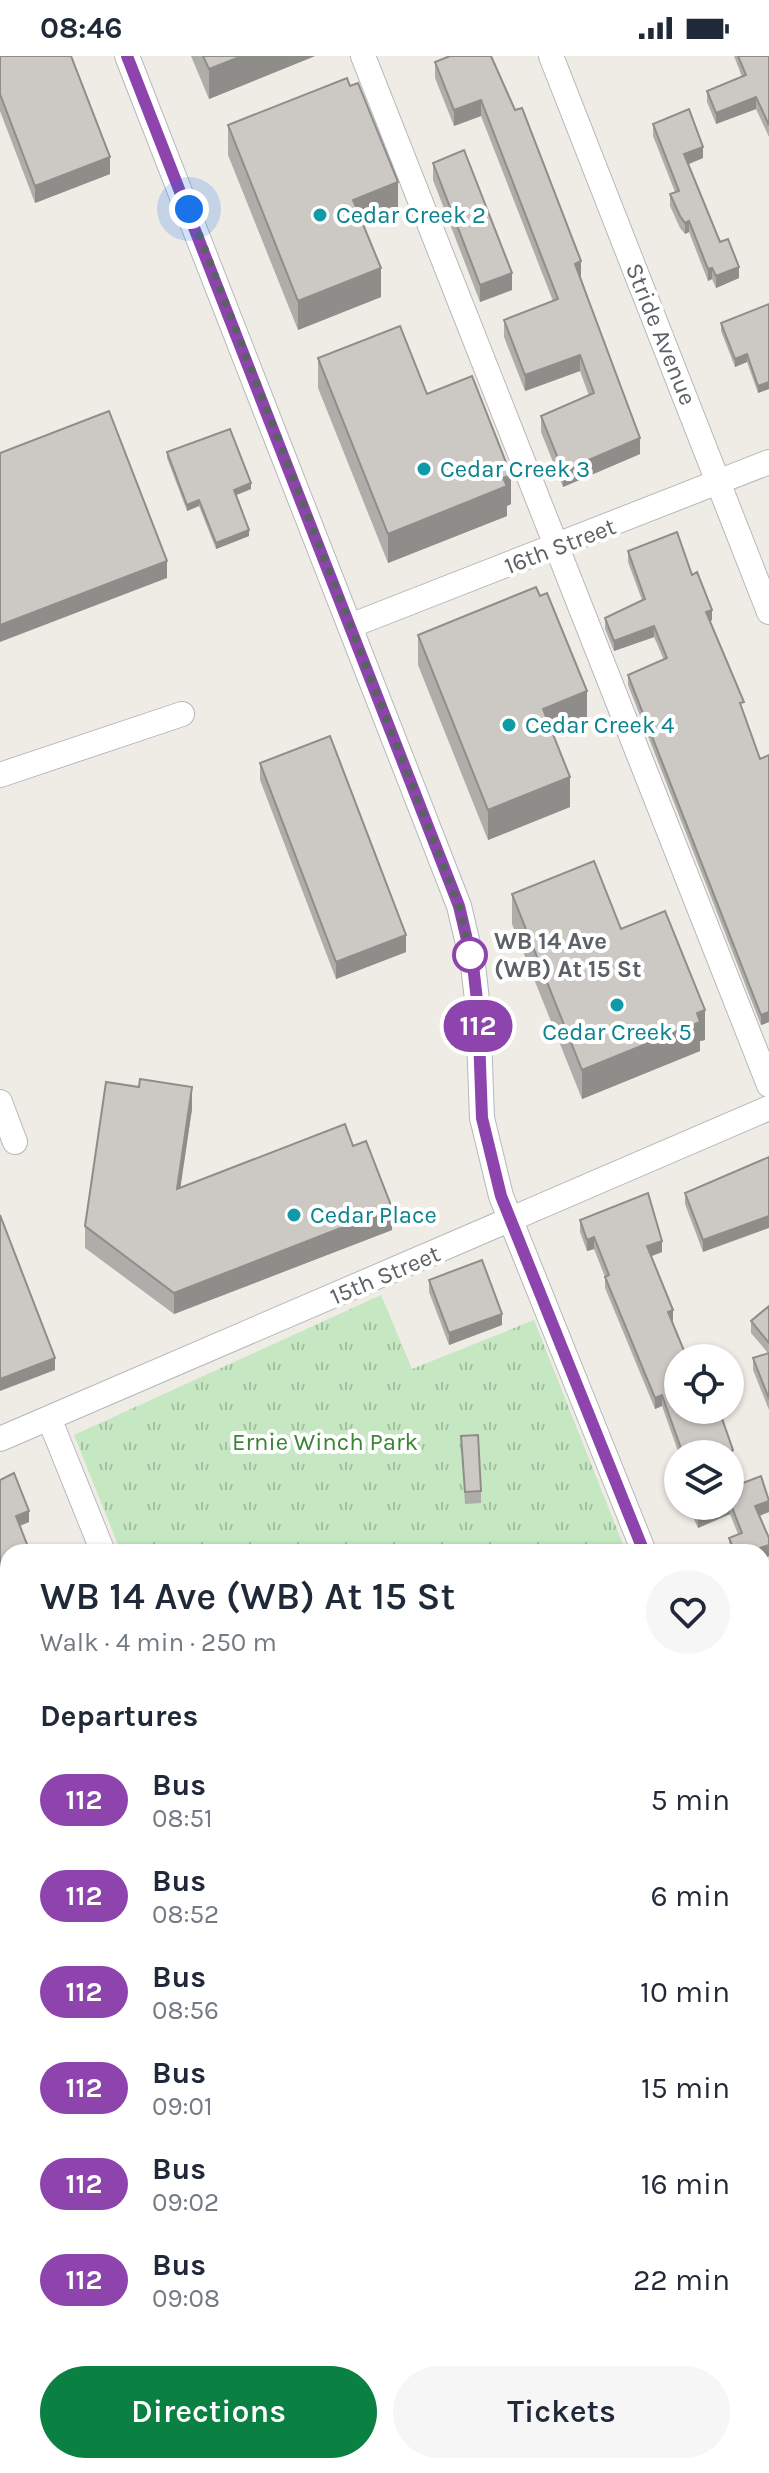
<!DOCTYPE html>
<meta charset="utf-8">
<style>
body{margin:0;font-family:Karla,sans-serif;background:#f6f6f7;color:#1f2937;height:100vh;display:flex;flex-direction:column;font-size:30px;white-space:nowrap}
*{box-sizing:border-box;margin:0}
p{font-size:26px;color:#747a83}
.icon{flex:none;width:44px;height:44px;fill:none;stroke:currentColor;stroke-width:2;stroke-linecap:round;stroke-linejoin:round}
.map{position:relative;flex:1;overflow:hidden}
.panel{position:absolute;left:0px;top:1488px;width:770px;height:930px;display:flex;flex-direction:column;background:#fff;border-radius:24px 24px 0 0;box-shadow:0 2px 6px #0004}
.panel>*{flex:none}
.badge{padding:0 16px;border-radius:26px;font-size:28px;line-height:52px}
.fabs{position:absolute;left:664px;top:1288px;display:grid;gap:16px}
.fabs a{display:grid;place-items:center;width:80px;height:80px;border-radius:50%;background:#fff;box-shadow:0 2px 6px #0004;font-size:40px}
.you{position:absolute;width:40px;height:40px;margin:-20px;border:6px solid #fff;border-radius:50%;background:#1a73e8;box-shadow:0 0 0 12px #1a73e833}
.map>.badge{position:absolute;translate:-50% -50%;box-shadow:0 0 0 4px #fff}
h2{padding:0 40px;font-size:30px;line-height:72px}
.round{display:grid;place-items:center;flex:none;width:84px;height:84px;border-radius:42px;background:#f6f6f7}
.overview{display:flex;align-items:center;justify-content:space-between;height:136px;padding:0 40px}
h1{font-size:38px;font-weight:600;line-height:60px}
.action{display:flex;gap:16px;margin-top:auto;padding:16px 40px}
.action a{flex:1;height:92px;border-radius:48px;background:#0b8043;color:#fff;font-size:32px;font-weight:600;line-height:92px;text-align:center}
.action a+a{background:#f6f6f7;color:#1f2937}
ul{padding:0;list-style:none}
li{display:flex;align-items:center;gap:24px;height:96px;padding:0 40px}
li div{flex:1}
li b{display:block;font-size:30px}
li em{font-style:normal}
li .badge{min-width:88px;font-weight:700;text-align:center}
.status{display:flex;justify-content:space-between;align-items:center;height:56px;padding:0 40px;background:#fff;direction:ltr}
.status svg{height:22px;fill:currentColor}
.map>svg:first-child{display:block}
.park{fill:url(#park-tufts)}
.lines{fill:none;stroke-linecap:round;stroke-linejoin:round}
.minor-casing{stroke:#b5b8bc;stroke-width:26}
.minor{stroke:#fff;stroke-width:24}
.wall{fill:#afada9}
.shaded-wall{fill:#8f8d89}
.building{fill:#ccc9c4;stroke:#8f8d89;stroke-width:2}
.line-casing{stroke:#fff;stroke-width:18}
.line{stroke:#8e44ad;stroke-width:12}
.walk{stroke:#5c6165;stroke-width:8;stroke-dasharray:0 14.4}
.culture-dot{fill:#0f9aa8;stroke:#fff;stroke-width:3}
.stop-dot{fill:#fff;stroke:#8e44ad;stroke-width:4}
.labels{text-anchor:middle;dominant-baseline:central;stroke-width:8;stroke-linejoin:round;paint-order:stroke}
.culture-label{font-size:24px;fill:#0d838f;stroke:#fff;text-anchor:start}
.street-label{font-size:24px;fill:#5c6165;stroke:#fff}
.stop-label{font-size:24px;font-weight:bold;fill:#5c6165;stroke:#fff;text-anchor:start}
.park-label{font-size:24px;fill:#398534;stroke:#fff}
</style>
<div class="status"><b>08:46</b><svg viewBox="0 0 49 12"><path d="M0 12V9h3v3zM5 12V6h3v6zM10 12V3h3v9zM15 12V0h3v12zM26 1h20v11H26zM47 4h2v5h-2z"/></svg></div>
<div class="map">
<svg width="769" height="2417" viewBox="0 0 769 2417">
<defs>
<pattern id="park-tufts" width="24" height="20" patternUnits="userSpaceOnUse" patternTransform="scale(2)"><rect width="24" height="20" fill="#c5e7c1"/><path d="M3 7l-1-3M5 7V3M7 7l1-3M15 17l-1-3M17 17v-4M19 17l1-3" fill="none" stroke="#a3bfa0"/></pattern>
</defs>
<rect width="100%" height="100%" fill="#efece5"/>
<path class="park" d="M 381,1239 L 412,1313 L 534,1264 L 626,1496 L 121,1496 L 74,1379 Z"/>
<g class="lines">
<defs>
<path id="minor" d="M 127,0 L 459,850 L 473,909 L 478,953 L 482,1062 L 501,1140 L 644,1496
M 363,0 L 769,1029
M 551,0 L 769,556
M 350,570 L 769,406
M 0,719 L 182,658
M 0,1046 L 15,1086
M 49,1362 L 103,1496
M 0,1383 L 769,1052
M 762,1735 L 769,1734
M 0,1765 L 8,1785
M 762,1795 L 769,1813
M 0,2157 L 8,2153
M 762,2226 L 769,2246
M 762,2282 L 769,2277
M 0,2306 L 8,2327
M 41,2410 L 44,2417
M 254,2410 L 257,2417
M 467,2410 L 470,2417
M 559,2410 L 561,2417
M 670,2410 L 673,2417"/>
</defs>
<use href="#minor" class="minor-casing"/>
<use href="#minor" class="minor"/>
</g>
<path class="wall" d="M 0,0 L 110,118 L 35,147 L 0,55 Z
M 191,0 L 315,0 L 209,43 Z
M 491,0 L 581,221 L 640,398 L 563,431 L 541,376 L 541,360 L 589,340 L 580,315 L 525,335 L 504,281 L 504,264 L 553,245 L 481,60 L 454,70 L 435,22 L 435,6 Z
M 734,0 L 769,0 L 769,81 L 756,53 L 716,68 L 707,46 L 707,35 L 742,21 Z
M 653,68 L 703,102 L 688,108 L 720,186 L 739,222 L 716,232 L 712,223 L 708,225 L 689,176 L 685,178 L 680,172 L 670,150 L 670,138 L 675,136 L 653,80 Z
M 228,69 L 398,155 L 363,169 L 381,241 L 298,274 L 228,99 Z
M 433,107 L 512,234 L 480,246 L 433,124 Z
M 769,248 L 769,333 L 758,337 L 747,306 L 735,311 L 721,275 L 721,267 Z
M 318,302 L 427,338 L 511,448 L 507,450 L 507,460 L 388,507 L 318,332 Z
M 167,396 L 251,433 L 236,439 L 249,480 L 216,493 L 199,450 L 187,455 L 167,402 Z
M 628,495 L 692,519 L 712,564 L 710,565 L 760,703 L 769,699 L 769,966 L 761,969 L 628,629 L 628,619 L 664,604 L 654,581 L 614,595 L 605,573 L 605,562 L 642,544 L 628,506 Z
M 540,540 L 587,665 L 553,679 L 570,751 L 488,784 L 418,609 L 418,579 Z
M 260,707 L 406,896 L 336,923 L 260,724 Z
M 512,838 L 621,873 L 705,984 L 700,985 L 700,995 L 582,1043 L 512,868 Z
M 192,1053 L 180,1132 L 353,1090 L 392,1174 L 174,1258 L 85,1192 L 85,1170 Z
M 769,1101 L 703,1196 L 685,1148 L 685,1137 Z
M 648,1137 L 662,1185 L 662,1196 L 651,1200 L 673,1254 L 672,1266 L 687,1302 L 678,1302 L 678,1354 L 719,1354 L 733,1394 L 733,1406 L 730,1407 L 730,1398 L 679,1398 L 662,1350 L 655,1353 L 605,1232 L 605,1221 L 594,1193 L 587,1195 L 580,1176 L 580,1164 Z
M 429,1224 L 502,1269 L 449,1289 L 429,1236 Z
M 769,1250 L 769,1354 L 753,1314 L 753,1302 L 768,1297 L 751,1277 L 751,1265 Z
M 461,1380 L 481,1435 L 481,1447 L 465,1448 Z
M 0,1424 L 29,1466 L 20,1470 L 8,1496 L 8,1586 L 0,1569 Z
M 730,1432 L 769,1443 L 769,1456 L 760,1460 L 769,1482 L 769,1500 L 764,1503 L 769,1516 L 769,1655 L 762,1637 L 762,1624 L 764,1623 L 762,1618 L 762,1496 L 730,1496 L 729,1482 L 738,1478 L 730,1458 L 698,1472 L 688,1450 L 730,1450 Z
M 0,1802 L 8,1823 L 5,1891 L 0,1876 Z
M 769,1910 L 769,2115 L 763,2098 L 763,2087 L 767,2085 L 762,2073 L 762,1913 Z
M 94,2410 L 166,2410 L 166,2417 L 97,2417 Z
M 524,2410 L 547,2410 L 547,2417 L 526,2417 Z
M 579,2410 L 625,2410 L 626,2417 L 582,2417 Z"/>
<path class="shaded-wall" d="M 242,0 L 315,0 L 209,43 L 209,13 Z
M 756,41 L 756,53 L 716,68 L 716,57 Z
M 481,44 L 481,60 L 454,70 L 454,54 Z
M 703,91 L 703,102 L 684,110 L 684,98 Z
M 110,101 L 110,118 L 35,147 L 35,130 Z
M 398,126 L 398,155 L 353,173 L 353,144 Z
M 689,165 L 689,176 L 685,178 L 685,167 Z
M 581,205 L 581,221 L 575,224 L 575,208 Z
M 739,211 L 739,222 L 716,232 L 716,220 Z
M 381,212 L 381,241 L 298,274 L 298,245 Z
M 712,212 L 712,223 L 708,225 L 708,213 Z
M 512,217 L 512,234 L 480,246 L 480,229 Z
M 747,298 L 747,306 L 735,311 L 735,303 Z
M 580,299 L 580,315 L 525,335 L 525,319 Z
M 769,326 L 769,333 L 758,337 L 758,330 Z
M 640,382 L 640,398 L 563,431 L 563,415 Z
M 511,419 L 511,448 L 507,450 L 507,460 L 388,507 L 388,478 Z
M 251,427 L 251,433 L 234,440 L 234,434 Z
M 199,444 L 199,450 L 187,455 L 187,449 Z
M 249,474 L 249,480 L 216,493 L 216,487 Z
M 167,505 L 167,522 L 0,586 L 0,569 Z
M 712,554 L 712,564 L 706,567 L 706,556 Z
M 654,570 L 654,581 L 614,595 L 614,585 Z
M 587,635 L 587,665 L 543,683 L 543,653 Z
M 570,721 L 570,751 L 488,784 L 488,754 Z
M 406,879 L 406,896 L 336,923 L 336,906 Z
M 705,954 L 705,984 L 700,985 L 700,995 L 582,1043 L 582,1014 Z
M 769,956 L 769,966 L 761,969 L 761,959 Z
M 192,1031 L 192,1053 L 177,1155 L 177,1133 Z
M 392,1152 L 392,1174 L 174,1258 L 174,1237 Z
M 769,1160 L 769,1172 L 703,1196 L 703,1184 Z
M 594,1181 L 594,1193 L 587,1195 L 587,1184 Z
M 662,1185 L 662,1196 L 647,1202 L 647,1190 Z
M 673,1254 L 673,1266 L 668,1268 L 668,1256 Z
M 502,1258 L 502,1269 L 449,1289 L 449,1277 Z
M 55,1302 L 55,1314 L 0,1335 L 0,1323 Z
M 662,1339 L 662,1350 L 655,1353 L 655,1342 Z
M 733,1394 L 733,1406 L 730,1407 L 730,1398 L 724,1398 Z
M 769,1445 L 769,1456 L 755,1461 L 755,1450 Z
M 730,1446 L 730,1458 L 698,1472 L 698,1460 L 722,1450 L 730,1450 Z
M 29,1455 L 29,1466 L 16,1471 L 16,1460 Z
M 769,1489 L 769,1500 L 762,1503 L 762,1496 L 760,1496 L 760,1492 Z
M 8,1637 L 8,1648 L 0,1651 L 0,1640 Z
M 8,1710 L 8,1721 L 0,1724 L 0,1713 Z
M 8,2105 L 8,2115 L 0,2118 L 0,2108 Z
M 769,2368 L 769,2385 L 762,2390 L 762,2373 Z
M 157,2410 L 166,2410 L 166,2417 L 154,2417 L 154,2411 Z
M 547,2410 L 547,2417 L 531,2417 Z
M 717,2410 L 731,2410 L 721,2417 L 717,2417 Z"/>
<path class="building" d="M 0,0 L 71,0 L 110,101 L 35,130 L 0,38 Z
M 203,0 L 242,0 L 209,13 Z
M 450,0 L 491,0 L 515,54 L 522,52 L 581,205 L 575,208 L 640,382 L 563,415 L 541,360 L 594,337 L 580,299 L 525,319 L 504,264 L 558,243 L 481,44 L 454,54 L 435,6 Z
M 738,0 L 769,0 L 769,69 L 756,41 L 716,57 L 707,35 L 746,19 Z
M 347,22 L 350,30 L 358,27 L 398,126 L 353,144 L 381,212 L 298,245 L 228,69 Z
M 689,53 L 703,91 L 684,98 L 720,186 L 728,183 L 739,211 L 716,220 L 712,212 L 708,213 L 689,165 L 685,167 L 680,160 L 670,138 L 679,135 L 653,68 Z
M 464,94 L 512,217 L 480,229 L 433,107 Z
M 769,248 L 769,326 L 758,330 L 747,298 L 735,303 L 721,267 Z
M 400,270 L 427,338 L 472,320 L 511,419 L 503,422 L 507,430 L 388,478 L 318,302 Z
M 109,355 L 167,505 L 0,569 L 0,397 Z
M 230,373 L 251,427 L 234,434 L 249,474 L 216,487 L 199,444 L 187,449 L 167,396 Z
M 677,476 L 692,519 L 697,516 L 712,554 L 706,556 L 744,646 L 740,647 L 760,703 L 769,699 L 769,956 L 761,959 L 628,619 L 667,602 L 654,570 L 614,585 L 605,562 L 645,543 L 628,495 Z
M 536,531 L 540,540 L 547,537 L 587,635 L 543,653 L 570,721 L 488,754 L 418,579 Z
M 330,680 L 406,879 L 336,906 L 260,707 Z
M 594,805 L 621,873 L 665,855 L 705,954 L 697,957 L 700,966 L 582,1014 L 512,838 Z
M 140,1023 L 192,1031 L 177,1133 L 345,1068 L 353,1090 L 366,1085 L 392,1152 L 174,1237 L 85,1170 L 106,1026 L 139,1031 Z
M 769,1101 L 769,1160 L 703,1184 L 685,1137 Z
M 648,1137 L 662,1185 L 647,1190 L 673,1254 L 668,1256 L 687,1302 L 678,1302 L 678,1354 L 719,1354 L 733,1394 L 724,1398 L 683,1398 L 662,1339 L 655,1342 L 605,1221 L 609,1219 L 594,1181 L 587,1184 L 580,1164 Z
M 0,1159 L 55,1302 L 0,1323 Z
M 482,1204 L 502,1258 L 449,1277 L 429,1224 Z
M 769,1250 L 769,1287 L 751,1265 Z
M 769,1297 L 769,1343 L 753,1302 Z
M 478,1379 L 481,1435 L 465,1436 L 461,1380 Z
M 14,1417 L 29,1455 L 16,1460 L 30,1496 L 8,1496 L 8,1575 L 0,1558 L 0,1424 Z
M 761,1420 L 769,1445 L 755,1450 L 769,1482 L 769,1489 L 760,1492 L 761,1496 L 735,1496 L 729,1482 L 742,1477 L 730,1446 L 730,1432 Z
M 693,1450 L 722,1450 L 698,1460 Z
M 762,1498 L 769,1516 L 769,1643 L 762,1626 L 762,1624 L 768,1621 L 762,1606 Z
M 8,1596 L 8,1637 L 0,1640 L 0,1599 Z
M 0,1665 L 8,1685 L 8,1710 L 0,1713 Z
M 0,1802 L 8,1823 L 8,1884 L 5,1885 L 0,1870 Z
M 769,1910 L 769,1946 L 766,1947 L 769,1952 L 769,2080 L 762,2061 L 762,1913 Z
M 0,2059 L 4,2070 L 8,2068 L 8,2105 L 0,2108 Z
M 769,2084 L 769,2103 L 763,2087 Z
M 769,2286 L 769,2368 L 762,2373 L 762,2291 Z
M 99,2410 L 157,2410 L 154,2411 L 156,2417 L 101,2417 Z
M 213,2410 L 240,2410 L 243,2417 L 216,2417 Z
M 528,2410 L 547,2410 L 531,2417 Z
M 584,2410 L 625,2410 L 626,2413 L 618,2417 L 587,2417 Z"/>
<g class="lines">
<defs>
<path id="line" d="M 127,0 L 459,850 L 473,909 L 478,953 L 482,1062 L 501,1140 L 644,1496"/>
</defs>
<use href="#line" class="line-casing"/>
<use href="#line" class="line"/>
<path class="walk" d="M 189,153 L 459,850 L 473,909 L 470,899"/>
</g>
<g class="culture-dot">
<circle cx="320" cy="159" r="8"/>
<circle cx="424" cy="413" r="8"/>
<circle cx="509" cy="669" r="8"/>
<circle cx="617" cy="949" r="8"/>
<circle cx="294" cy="1159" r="8"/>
</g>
<circle class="stop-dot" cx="470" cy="899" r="16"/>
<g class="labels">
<g class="culture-label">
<text x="336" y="159">Cedar Creek 2</text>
<text x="440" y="413">Cedar Creek 3</text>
<text x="525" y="669">Cedar Creek 4</text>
<text x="617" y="976" text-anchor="middle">Cedar Creek 5</text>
<text x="310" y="1159">Cedar Place</text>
</g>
<g class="street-label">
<text transform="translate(661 278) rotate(68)">Stride Avenue</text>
<text transform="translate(560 490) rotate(-21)">16th Street</text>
<text transform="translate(385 1219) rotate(-23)">15th Street</text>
</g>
<g class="stop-label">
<text x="494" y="885">WB 14 Ave<tspan x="494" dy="28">(WB) At 15 St</tspan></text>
</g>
<g class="park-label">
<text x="325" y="1386">Ernie Winch Park</text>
</g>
</g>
</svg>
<div class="fabs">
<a><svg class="icon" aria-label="locate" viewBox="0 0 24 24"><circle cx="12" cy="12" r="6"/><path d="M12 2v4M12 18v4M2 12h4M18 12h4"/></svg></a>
<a><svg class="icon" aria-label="layers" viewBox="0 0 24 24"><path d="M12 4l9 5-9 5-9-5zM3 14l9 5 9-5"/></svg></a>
</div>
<div class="you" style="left:189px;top:153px"></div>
<b class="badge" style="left:478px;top:970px;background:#8e44ad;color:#fff">112</b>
<section class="panel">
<div class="overview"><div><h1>WB 14 Ave (WB) At 15 St</h1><p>Walk · 4 min · 250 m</p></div><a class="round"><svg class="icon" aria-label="heart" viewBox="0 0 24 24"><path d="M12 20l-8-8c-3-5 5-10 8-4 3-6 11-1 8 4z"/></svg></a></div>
<h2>Departures</h2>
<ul>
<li><span class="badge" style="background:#8e44ad;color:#fff">112</span><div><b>Bus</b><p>08:51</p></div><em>5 min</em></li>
<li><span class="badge" style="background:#8e44ad;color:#fff">112</span><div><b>Bus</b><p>08:52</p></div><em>6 min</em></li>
<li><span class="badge" style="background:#8e44ad;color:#fff">112</span><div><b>Bus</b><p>08:56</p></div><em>10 min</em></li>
<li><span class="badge" style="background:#8e44ad;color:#fff">112</span><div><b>Bus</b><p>09:01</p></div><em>15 min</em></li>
<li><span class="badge" style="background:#8e44ad;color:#fff">112</span><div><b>Bus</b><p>09:02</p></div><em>16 min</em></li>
<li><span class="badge" style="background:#8e44ad;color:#fff">112</span><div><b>Bus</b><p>09:08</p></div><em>22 min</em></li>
</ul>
<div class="action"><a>Directions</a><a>Tickets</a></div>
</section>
</div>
